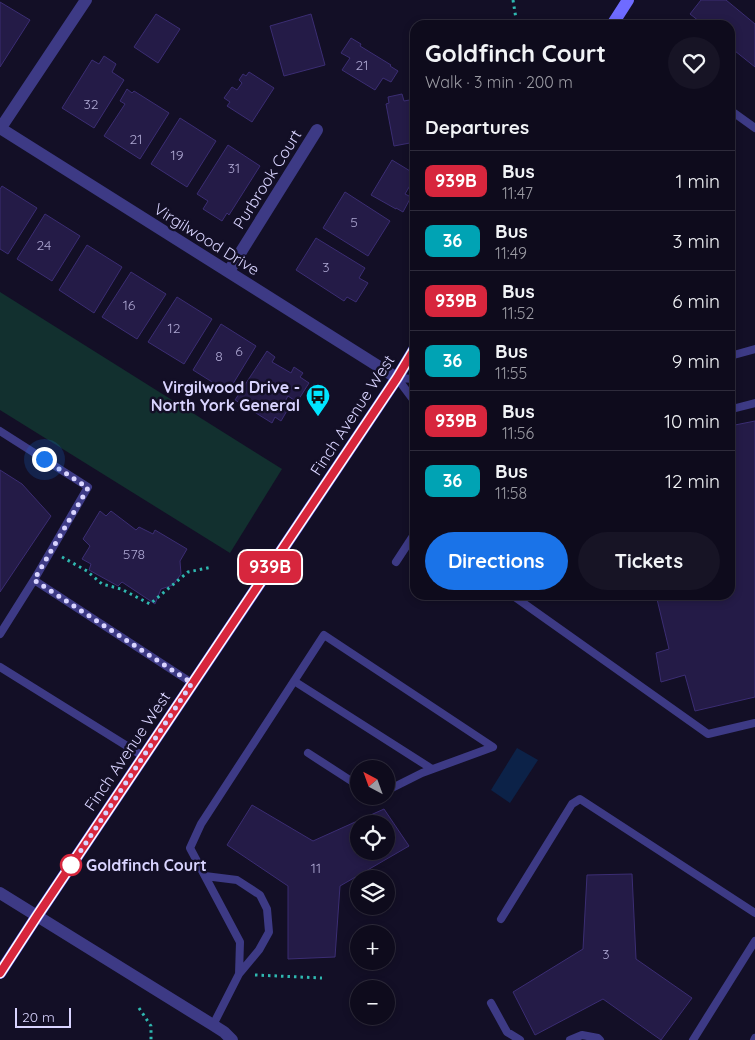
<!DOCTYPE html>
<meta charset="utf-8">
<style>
body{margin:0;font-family:Quicksand,sans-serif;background:#171425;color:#f1f3f6;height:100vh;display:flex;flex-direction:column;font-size:19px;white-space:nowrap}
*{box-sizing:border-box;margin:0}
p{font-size:16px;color:#9b9ba3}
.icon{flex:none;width:28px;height:28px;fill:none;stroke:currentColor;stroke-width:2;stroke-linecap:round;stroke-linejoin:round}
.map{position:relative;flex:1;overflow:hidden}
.sheet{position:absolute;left:410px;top:20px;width:325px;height:580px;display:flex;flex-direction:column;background:#0e0b1c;border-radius:15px;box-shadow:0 2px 8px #0003,0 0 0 1px #2e2b3b}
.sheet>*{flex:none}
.badge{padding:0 10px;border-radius:8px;font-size:18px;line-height:32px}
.needle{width:32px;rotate:319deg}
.buttons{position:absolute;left:350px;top:760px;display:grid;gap:10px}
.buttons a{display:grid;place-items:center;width:45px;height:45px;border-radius:50%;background:#0e0b1c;box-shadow:0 2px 8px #0003,0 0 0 1px #2e2b3b;font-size:25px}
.scale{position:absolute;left:15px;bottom:12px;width:56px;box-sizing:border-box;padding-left:5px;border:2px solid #d9d4ff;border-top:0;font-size:14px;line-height:18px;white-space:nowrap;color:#d9d4ff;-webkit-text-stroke:4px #130f26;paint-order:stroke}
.you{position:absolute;width:25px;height:25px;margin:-12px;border:4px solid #fff;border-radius:50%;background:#1a73e8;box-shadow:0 0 0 8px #1a73e833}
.map>.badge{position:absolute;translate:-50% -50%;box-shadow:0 0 0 2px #fff}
h2{padding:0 15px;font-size:19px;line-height:45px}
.round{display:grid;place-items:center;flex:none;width:52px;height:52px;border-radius:26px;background:#171425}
.overview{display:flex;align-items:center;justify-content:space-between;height:85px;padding:0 15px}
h1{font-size:24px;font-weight:800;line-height:38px}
.cta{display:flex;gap:10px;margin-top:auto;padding:10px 15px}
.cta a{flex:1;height:58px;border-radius:30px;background:#1a73e8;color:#fff;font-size:20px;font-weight:800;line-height:58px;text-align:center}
.cta a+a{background:#171425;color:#f1f3f6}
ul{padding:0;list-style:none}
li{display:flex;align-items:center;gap:15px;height:60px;padding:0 15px;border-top:1px solid #2e2b3b}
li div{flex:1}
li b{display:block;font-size:19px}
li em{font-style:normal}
li .badge{min-width:55px;font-weight:700;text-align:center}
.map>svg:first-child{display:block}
.green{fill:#12302f}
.water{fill:#0c2248}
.building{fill:#241b47;stroke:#3b2d73;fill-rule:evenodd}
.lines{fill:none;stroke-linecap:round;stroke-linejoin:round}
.path{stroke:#2fb8b0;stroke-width:3;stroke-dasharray:2.5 4;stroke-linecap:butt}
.service{stroke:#3d3a85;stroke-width:8}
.minor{stroke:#3d3a85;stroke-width:12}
.secondary{stroke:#6f6bff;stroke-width:12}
.line-casing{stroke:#fff;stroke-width:11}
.line{stroke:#d7263d;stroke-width:8}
.walk{stroke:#d9d4ff;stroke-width:5;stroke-dasharray:0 9}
.stop-dot{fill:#fff;stroke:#d7263d;stroke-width:2.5}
.labels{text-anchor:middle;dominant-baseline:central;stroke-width:5;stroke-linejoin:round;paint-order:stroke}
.number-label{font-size:14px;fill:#aca6d1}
.street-label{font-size:16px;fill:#d9d4ff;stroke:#130f26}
.poi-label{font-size:16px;font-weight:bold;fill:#d9d4ff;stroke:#130f26;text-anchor:end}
.stop-label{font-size:16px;font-weight:bold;fill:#d9d4ff;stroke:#130f26;text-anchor:start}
</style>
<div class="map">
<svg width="755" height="1040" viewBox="0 0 755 1040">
<rect width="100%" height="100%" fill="#130f26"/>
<path class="green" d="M 0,292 L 282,469 L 230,553 L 0,410 Z"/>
<path class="water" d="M 517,748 L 538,760 L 510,803 L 491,790 Z"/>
<path class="building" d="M 701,0 L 726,0 L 755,24 L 755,67 L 730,47 L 730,25 L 704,25 L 690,14 Z
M 0,2 L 30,20 L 0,67 Z
M 156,14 L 180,29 L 158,63 L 134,47 Z
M 311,14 L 325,65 L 284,76 L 270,26 Z
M 351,38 L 361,44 L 360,46 L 391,65 L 390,66 L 398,71 L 391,82 L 383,78 L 375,90 L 342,70 L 350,58 L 341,53 Z
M 104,56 L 116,64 L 112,72 L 124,80 L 94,128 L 62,108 L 92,60 L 99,64 Z
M 249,72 L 274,88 L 252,122 L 227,106 L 230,102 L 224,98 L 232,87 L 237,90 L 242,83 L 239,80 L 243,74 L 246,76 Z
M 127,89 L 132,93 L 134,91 L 169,113 L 140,159 L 104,136 L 125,104 L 120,101 Z
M 402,94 L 404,101 L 415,99 L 415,142 L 394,146 L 386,104 L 389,103 L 388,97 Z
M 180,118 L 216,141 L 187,187 L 151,164 Z
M 228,145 L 260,166 L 229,215 L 227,213 L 222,221 L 203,209 L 208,201 L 197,194 Z
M 392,160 L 415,174 L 415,177 L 405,194 L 411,197 L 403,212 L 396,208 L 396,209 L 371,195 Z
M 2,186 L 37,208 L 8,254 L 0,249 L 0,189 Z
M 345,192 L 390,221 L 368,256 L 323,228 Z
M 45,214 L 80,236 L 52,281 L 17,259 Z
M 316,238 L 365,268 L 359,278 L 368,283 L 356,302 L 347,297 L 344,301 L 296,270 Z
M 87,245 L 122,267 L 94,313 L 59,290 Z
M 131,272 L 166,294 L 137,339 L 102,317 Z
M 177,297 L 212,319 L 184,364 L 148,342 Z
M 221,324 L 256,346 L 228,392 L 193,370 Z
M 267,351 L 275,357 L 272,362 L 291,373 L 294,367 L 303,373 L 300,377 L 309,383 L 297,402 L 288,396 L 283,405 L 288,409 L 281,421 L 275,417 L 272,423 L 235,400 Z
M 755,421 L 755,697 L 695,711 L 685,675 L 661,682 L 656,653 L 669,649 L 656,595 L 730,595 L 730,426 Z
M 0,470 L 22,484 L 51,516 L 0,592 Z
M 100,511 L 106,516 L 111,511 L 136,530 L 139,527 L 153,534 L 155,530 L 187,549 L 180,561 L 181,574 L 173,585 L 161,589 L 155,604 L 122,582 L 118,586 L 89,570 L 91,564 L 82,559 L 90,546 L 83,539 Z
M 252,805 L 313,841 L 384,809 L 409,846 L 340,886 L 335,957 L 288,959 L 288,886 L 227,845 ZM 359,824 L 386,824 L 386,851 L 359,851 Z
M 632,874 L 636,959 L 692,998 L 661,1040 L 603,999 L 535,1035 L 513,992 L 583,949 L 587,875 Z"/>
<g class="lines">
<path class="path" d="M 513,0 L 517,25
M 62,557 L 87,571 L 102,584 L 121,589 L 150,604 L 188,572 L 212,567
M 255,975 L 322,978
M 139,1008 L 151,1026 L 151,1040"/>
<path class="service" d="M 730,110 L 755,128
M 730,356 L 755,349
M 397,378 L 415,402
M 397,378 L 415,379
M 730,407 L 732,409 L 755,403
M 0,431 L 88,487 L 34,580 L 0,634
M 396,562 L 415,533
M 34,580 L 192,683
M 512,595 L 708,734 L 755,723
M 0,667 L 143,756
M 294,681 L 432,769
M 308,753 L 359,786
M 374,796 L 375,797 L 377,796
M 205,876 L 237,880 L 260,895 L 267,909 L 269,932 L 259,950 L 239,974
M 501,919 L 572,804 L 580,799 L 755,913
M 491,1003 L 507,1032 L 520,1040
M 213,1025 L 239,974 L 240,942 L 190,848 L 201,824 L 324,635 L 493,747 L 422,773 L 386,791
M 570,1040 L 582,1035 L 598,1038 L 600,1040
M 693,1040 L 755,941
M 754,1040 L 755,1038"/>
<path class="minor" d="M 0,128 L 397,378
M 0,129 L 86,0
M 229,271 L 317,130
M 0,893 L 213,1025 L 224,1032 L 232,1040"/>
<path class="secondary" d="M 612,25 L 628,0
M 0,973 L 37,916 L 397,378 L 415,348"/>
</g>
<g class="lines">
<defs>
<path id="line" d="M 0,973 L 37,916 L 397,378 L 415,348"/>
</defs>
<use href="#line" class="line-casing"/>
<use href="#line" class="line"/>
<path class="walk" d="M 44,459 L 88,488 L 34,580 L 192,683 L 68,870 L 71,865"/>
</g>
<defs>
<symbol id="bus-pin" viewBox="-11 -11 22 30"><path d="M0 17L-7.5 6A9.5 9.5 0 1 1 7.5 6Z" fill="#00e5ff" stroke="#130f26"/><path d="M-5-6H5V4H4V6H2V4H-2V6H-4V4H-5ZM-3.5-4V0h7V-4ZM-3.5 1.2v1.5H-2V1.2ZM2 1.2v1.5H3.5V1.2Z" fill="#111"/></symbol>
</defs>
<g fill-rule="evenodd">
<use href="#bus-pin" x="304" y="382" width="28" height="38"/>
</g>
<circle class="stop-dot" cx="71" cy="865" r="10"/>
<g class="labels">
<g class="number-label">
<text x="362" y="65">21</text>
<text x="91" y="104">32</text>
<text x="136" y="139">21</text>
<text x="177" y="155">19</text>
<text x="234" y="168">31</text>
<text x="354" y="222">5</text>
<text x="44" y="245">24</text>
<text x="326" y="267">3</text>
<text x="129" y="305">16</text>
<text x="174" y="328">12</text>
<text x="239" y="351">6</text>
<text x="219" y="356">8</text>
<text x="134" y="554">578</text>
<text x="316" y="868">11</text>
<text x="606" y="954">3</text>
</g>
<g class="street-label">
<text transform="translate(267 179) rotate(-58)">Purbrook Court</text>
<text transform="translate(207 239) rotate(32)">Virgilwood Drive</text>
<text transform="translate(352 415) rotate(-57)">Finch Avenue West</text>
<text transform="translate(127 751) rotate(-56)">Finch Avenue West</text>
</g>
<g class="poi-label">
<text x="300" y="387">Virgilwood Drive -<tspan x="300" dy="18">North York General</tspan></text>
</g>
<g class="stop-label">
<text x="86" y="865">Goldfinch Court</text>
</g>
</g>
</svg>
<div class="buttons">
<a><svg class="needle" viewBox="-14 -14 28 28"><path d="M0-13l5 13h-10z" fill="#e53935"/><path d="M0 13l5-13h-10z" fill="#9b9ba3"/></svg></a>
<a><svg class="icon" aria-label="locate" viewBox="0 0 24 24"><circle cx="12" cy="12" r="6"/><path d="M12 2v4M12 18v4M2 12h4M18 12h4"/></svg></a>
<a><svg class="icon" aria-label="layers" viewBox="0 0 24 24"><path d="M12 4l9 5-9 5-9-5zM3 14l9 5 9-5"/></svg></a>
<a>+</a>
<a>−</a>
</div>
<div class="scale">20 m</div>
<div class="you" style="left:44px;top:459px"></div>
<b class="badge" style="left:270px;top:567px;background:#d7263d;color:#fff">939B</b>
<section class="sheet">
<div class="overview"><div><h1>Goldfinch Court</h1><p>Walk · 3 min · 200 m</p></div><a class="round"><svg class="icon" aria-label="heart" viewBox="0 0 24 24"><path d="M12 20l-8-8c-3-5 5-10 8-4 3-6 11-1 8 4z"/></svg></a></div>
<h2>Departures</h2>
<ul>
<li><span class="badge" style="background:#d7263d;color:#fff">939B</span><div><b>Bus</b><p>11:47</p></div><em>1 min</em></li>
<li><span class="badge" style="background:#00a3b4;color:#fff">36</span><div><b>Bus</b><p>11:49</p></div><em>3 min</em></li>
<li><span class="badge" style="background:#d7263d;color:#fff">939B</span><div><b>Bus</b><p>11:52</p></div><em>6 min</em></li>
<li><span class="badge" style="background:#00a3b4;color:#fff">36</span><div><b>Bus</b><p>11:55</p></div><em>9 min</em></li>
<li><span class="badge" style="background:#d7263d;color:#fff">939B</span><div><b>Bus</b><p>11:56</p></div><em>10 min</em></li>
<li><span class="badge" style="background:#00a3b4;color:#fff">36</span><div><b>Bus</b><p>11:58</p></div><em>12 min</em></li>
</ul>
<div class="cta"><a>Directions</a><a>Tickets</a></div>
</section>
</div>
